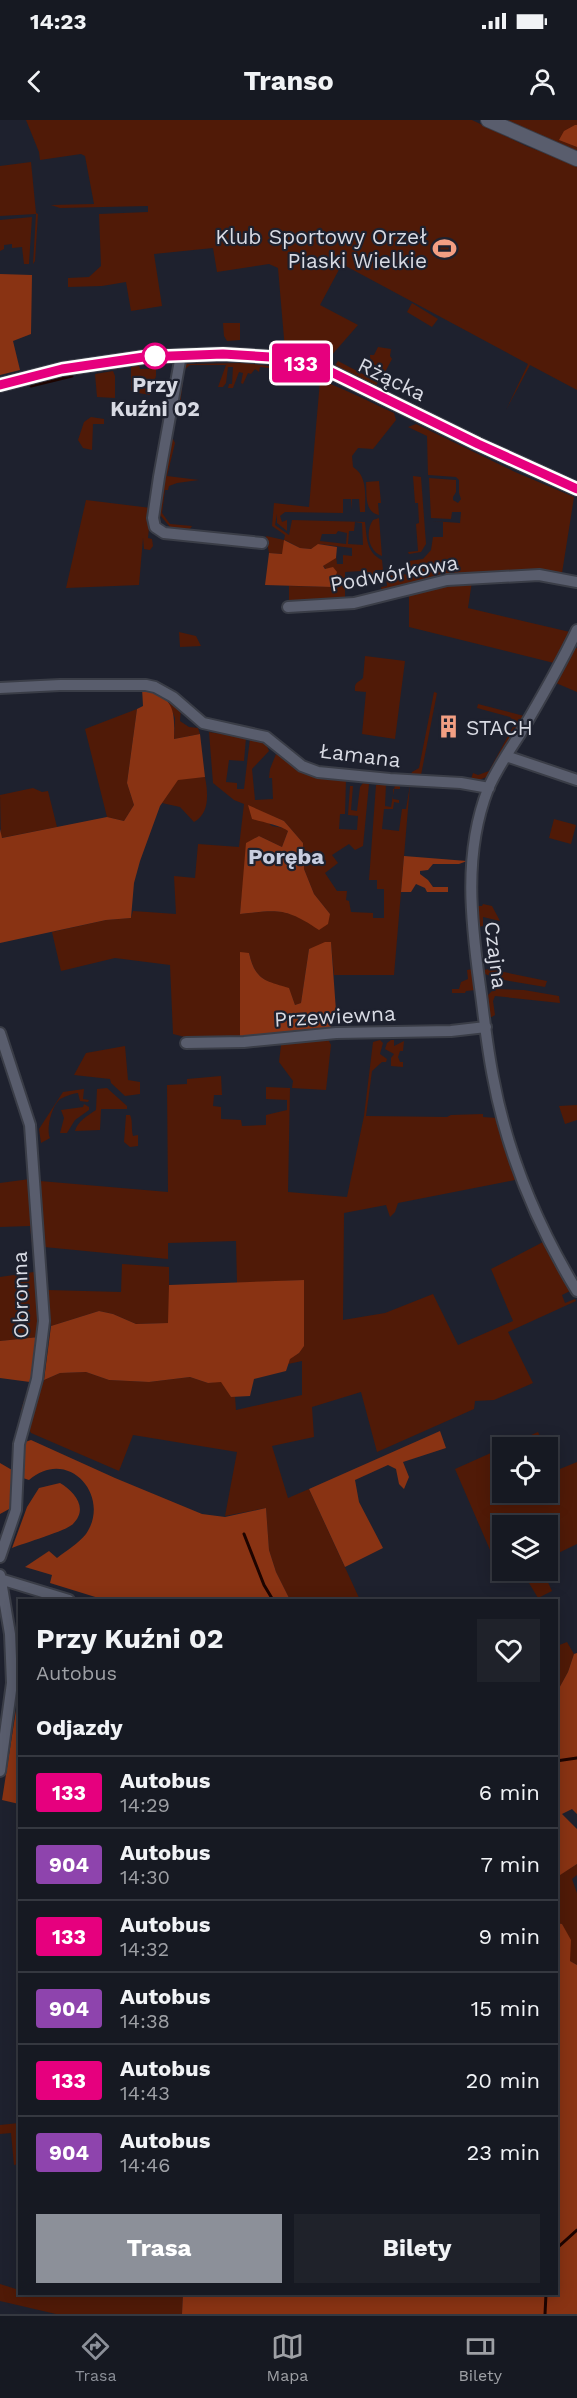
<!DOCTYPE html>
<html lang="pl">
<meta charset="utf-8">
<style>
body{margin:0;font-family:"Work Sans",sans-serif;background:#1f222a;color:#f1f3f6;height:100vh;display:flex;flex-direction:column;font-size:22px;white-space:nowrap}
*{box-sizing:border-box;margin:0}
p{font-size:20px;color:#9ea0a5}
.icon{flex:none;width:33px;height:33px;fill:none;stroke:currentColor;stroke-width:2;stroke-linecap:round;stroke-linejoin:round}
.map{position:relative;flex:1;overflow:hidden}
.sheet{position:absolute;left:18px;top:1479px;width:540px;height:696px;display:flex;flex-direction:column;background:#161922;border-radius:0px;box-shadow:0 3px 15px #0003,0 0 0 2px #353840}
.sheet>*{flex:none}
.badge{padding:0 12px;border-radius:4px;font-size:21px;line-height:39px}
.buttons{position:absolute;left:492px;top:1317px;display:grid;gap:12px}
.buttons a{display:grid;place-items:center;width:66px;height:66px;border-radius:0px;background:#161922;box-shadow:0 3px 15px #0003,0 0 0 2px #353840;font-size:30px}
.map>.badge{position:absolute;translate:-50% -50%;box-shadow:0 0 0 3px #fff}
h2{padding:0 18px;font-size:22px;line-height:54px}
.round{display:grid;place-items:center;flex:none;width:63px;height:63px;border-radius:0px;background:#1f222a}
.summary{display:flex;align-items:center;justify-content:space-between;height:102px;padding:0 18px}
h1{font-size:28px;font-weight:700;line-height:45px}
.primary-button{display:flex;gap:12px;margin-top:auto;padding:12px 18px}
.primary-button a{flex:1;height:69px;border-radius:0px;background:#8c9099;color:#fff;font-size:24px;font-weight:700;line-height:69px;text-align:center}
.primary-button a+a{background:#1f222a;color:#f1f3f6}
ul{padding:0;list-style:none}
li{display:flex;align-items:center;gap:18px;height:72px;padding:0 18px;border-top:2px solid #353840}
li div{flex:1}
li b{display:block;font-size:22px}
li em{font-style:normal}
li .badge{min-width:66px;font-weight:700;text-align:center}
.status{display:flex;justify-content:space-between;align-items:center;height:42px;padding:0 30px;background:#161922;direction:ltr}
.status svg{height:16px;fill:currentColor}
header{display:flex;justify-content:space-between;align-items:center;height:78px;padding:0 18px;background:#161922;font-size:27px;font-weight:700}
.tabs{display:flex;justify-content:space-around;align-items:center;height:84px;border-top:2px solid #353840;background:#161922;font-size:16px;color:#9ea0a5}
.tabs a{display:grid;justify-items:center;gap:3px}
.tabs .current{color:#8c9099}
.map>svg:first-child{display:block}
.green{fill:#501a07;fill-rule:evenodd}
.forest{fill:#893313}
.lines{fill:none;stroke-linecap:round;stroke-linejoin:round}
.stream{stroke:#1d0400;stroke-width:3}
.minor-casing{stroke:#3a3d47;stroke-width:14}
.tertiary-casing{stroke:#3a3d47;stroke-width:16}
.minor{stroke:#595d6d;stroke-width:10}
.tertiary{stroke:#595d6d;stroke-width:14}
.line-casing{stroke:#fff;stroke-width:14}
.line{stroke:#e6007e;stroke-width:9}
.stop-dot{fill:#fff;stroke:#e6007e;stroke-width:3}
.labels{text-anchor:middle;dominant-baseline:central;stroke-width:4.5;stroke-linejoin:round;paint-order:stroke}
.poi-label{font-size:21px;fill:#d8dae3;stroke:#1e212e;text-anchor:end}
.street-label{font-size:21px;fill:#d8dae3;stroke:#1e212e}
.stop-label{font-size:21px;font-weight:bold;fill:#d8dae3;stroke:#1e212e}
.neighbourhood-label{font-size:22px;font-weight:bold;fill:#c8cddf;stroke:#1e212e}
</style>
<div class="status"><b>14:23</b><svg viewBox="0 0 49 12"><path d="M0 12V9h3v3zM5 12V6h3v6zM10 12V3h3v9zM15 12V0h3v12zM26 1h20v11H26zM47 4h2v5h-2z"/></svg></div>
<header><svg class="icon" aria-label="back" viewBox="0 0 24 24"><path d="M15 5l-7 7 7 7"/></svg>Transo<svg class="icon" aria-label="person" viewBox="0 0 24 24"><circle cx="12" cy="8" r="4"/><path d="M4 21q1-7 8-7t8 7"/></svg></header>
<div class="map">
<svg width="577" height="2194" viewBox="0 0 577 2194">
<rect width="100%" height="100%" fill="#1e212e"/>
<path class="green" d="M 26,0 L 472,0 L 526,26 L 577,45 L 577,270 L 530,245 L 506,290 L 528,244 L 342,144 L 320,185 L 358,205 L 324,244 L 288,233 L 285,230 L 278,148 L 269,144 L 217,152 L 213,128 L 154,134 L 162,186 L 131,191 L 126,162 L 102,166 L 68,167 L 68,158 L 89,157 L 101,146 L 99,94 L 148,92 L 148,86 L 60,88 L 51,85 L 94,84 L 85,36 L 81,34 L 40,40 L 39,32 Z
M 507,0 L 577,0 L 577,5 L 560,19 L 577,27 L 577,32 Z
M 31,42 L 36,93 L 38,94 L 35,141 L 33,144 L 36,94 L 0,96 L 0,46 Z
M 32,97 L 29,144 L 24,144 L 22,127 L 12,128 L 12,124 L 4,125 L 4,129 L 0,131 L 0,100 Z
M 412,183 L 438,199 L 432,207 L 407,192 Z
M 223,203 L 240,203 L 240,220 L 227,221 L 224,216 Z
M 378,227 L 391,229 L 390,236 L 392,239 L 384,254 L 371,249 L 370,235 L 374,235 Z
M 338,241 L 378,262 L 375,268 L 334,247 Z
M 242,243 C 303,247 340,268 394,293 L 396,300 L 373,329 L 358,328 L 352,336 L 353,347 C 368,356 365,377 365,392 L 360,392 L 359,379 L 352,379 L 351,390 L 351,379 L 343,379 L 343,393 L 285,392 L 280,396 L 282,402 L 287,400 L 287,411 L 277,403 L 277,394 L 275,405 L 289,415 L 292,400 L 365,402 C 367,418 366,432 382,440 L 383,450 L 375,450 L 375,457 L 362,457 L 361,451 L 345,452 L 345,478 L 359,477 L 289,483 L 289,466 L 332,467 L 334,457 L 323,446 L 336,436 L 337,444 L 343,444 L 343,435 L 352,436 L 352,428 L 319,424 L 311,429 L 300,428 L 285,420 L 283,434 L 269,433 L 266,416 L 284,420 L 285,415 L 272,406 L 274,383 L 309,387 L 320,261 L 290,250 L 260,247 L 259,252 L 255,249 L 251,254 L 248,253 L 243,264 L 241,263 L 243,253 L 239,252 L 233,268 L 228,268 L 229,264 L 232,264 L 233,247 L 228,247 L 226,263 L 223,267 L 218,267 L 226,245 L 190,245 L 184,250 L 180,287 L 177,289 L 184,250 L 185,244 ZM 355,402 L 362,403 L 363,425 L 348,424 L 349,411 L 354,411 ZM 338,411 L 347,413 L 346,424 L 320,421 L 322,414 L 336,414 Z
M 139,245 L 140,249 L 149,249 L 150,246 L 165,245 L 156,247 L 156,256 L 150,275 L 133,272 L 131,270 L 131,247 Z
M 113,251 L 115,256 L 115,278 L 97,277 L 95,254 Z
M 91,297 L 104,299 L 104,304 L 93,304 L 92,330 L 83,328 L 78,320 L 84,302 Z
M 416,304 L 515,352 L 574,377 L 562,453 L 441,454 L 382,471 L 381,467 L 387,466 L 386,456 L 410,454 L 409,441 L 423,439 L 431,430 L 433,417 L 443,417 L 443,402 L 432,401 L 460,403 L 461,392 L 452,392 L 451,399 L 431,398 L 429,358 L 456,360 L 456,372 L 453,377 L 453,380 L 458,383 L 461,379 L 459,373 L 459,360 L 456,357 L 428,355 L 427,316 L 408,307 Z
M 171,315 L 175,323 L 167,356 L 199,360 L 177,363 L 169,366 L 168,370 L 165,370 L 162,393 L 170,404 L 192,406 L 190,409 L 170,407 L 160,395 Z
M 413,356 L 421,357 L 426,424 L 421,432 L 409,434 L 408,432 L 418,431 L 416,404 L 419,403 L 418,383 L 415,383 Z
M 379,361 L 381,383 L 378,383 L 379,395 C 364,392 367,374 366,362 Z
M 86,380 L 151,388 L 148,418 L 152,419 L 153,426 L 150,430 L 144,429 L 143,418 L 139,465 L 66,468 Z
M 379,398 L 382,436 C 368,431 365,411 373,400 Z
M 472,461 L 468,488 L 570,512 L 554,543 L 409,507 L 409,473 L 438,465 Z
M 179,512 L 196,516 L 201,526 L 180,527 Z
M 575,528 L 577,528 L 577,572 L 556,563 Z
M 365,536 L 405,541 L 395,619 L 362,614 L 366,572 L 355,571 C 354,562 358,563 363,558 Z
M 434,572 L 437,573 L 421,655 L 411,655 L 412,652 L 419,648 Z
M 173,580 L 181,587 L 180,601 L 189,607 L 198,608 L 200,614 L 174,619 L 175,598 L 168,581 Z
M 478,584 L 524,596 L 489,656 L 479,660 L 471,659 L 473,653 L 478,655 L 489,651 L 515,603 L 510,597 L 477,588 Z
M 137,589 L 127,663 L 134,685 L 124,701 L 107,697 L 85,609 Z
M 209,612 L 246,618 L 244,641 L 229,640 L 226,662 L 237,663 L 237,669 L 244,669 L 250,618 L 252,616 L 265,622 L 269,631 L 252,649 L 255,680 L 273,679 L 272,658 L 269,658 L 270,649 L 276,634 L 346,659 L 345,694 L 340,694 L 339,709 L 357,710 L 358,696 L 348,695 L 350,666 L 353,666 L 351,690 L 357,691 L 360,667 L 363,663 L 369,664 L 363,726 L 355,730 L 349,724 L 332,735 L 338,743 L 325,753 L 337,771 L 347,771 L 346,780 L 349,781 L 351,792 L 373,793 L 373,798 L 384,798 L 384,769 L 377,769 L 377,760 L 369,760 L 376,665 L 386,664 L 385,686 L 391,687 L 395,664 L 400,664 L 400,669 L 393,669 L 393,679 L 399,680 L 399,683 L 394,682 L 393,689 L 384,689 L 382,709 L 399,711 L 402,689 L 406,689 L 410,665 L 394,855 L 334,855 L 331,823 L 309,829 L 301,883 L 295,885 L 289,869 C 265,861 255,860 249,833 L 240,919 L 197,920 L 173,914 L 170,845 L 115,838 L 61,851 L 52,812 L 106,800 L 131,798 L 133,791 L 176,794 L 174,756 L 195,758 L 198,724 L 239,727 L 244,684 L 234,680 L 213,663 ZM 248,686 L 284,701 L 303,723 L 304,749 L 314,774 L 330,794 L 319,809 C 285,787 278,790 240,794 L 247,723 L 259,716 L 282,727 L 288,711 L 284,708 L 272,706 Z
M 205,657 C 208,673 210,693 194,702 L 180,687 L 162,683 L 178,659 Z
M 33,668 L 42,672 L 48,671 L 57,707 L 1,718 L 0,675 Z
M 554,699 L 576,705 L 571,724 L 549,718 Z
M 483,784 L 492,786 L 500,801 L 483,797 L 483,806 L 478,807 L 476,786 L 482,786 Z
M 473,849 L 476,870 L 466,871 L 465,873 L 452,873 L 452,869 L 459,869 L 461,862 L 468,859 L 467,850 Z
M 489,849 L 547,861 L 545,867 L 498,859 L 485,854 L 484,850 Z
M 494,869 L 524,870 L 559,876 L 560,883 L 495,876 L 493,881 L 495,895 L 490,898 L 488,875 Z
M 327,917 L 331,925 L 326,970 L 292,968 L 293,961 L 279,942 L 281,925 L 284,921 Z
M 380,920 L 383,923 L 380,934 L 387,939 L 386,942 L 382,942 L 372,951 L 366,996 L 447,997 L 451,995 L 483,994 L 483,997 L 497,998 L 515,1060 L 398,1083 L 395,1092 L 390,1097 L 386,1085 L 344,1093 L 343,1200 L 385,1193 L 433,1174 L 458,1225 L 513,1201 L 491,1149 L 543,1122 L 570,1171 L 562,1175 L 565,1183 L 575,1179 L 576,1181 L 508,1212 L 533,1263 L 494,1280 L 475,1281 L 474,1289 L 377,1332 L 361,1272 L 312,1287 L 314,1317 L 272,1326 L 288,1378 L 309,1369 L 360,1480 L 290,1480 L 276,1452 L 269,1430 L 266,1388 L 225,1396 L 237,1332 L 133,1315 L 119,1351 L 31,1313 L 28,1307 L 44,1260 L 60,1253 L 86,1252 L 109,1260 L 149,1262 L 190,1257 L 208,1263 L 222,1261 L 231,1277 L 235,1277 L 236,1290 L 302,1275 L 302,1241 L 288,1244 L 290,1238 L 299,1233 L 304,1160 L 237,1163 L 236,1121 L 168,1123 L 168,1139 L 44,1127 L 40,1061 L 168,1072 L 167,965 L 187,964 L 187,959 L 221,956 L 222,975 L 214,975 L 213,986 L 221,987 L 221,999 L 241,1000 L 242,1006 L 266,1005 L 266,995 L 287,990 L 287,980 L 266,979 L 266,967 L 290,968 L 288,1072 L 347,1077 L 364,996 L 373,922 Z
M 391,920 L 394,920 L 394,926 L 404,921 L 403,931 L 400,931 L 398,937 L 400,942 L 403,942 L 403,947 L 391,946 L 391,938 L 394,934 L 385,929 L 387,923 Z
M 125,926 L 128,960 L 140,962 L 140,974 L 125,976 L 111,963 L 110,959 L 74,955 L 86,933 Z
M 107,968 L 127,986 L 127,989 L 101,989 L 100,1010 L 75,1011 C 77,1002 88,995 96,990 L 97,969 Z
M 84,969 L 83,979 L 89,980 L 88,982 L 80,981 L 78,973 C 73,973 63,977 59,980 C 51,988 46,1010 50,1018 L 41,1023 L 39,1009 L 63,972 Z
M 84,984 L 89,987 L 89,990 L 75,1000 L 67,1013 L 60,1013 L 64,998 L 61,990 L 83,987 Z
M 577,985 L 577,1000 L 565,1004 L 559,986 Z
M 126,995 L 130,995 C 133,1001 131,1009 133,1016 L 138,1015 L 138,1026 L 130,1027 L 124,1022 Z
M 30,1059 L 36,1138 L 34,1141 L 30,1106 L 0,1107 L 0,1063 Z
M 122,1144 L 169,1147 L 169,1203 L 136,1204 L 113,1194 L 99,1191 L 51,1206 L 48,1170 L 121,1172 Z
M 34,1152 L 37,1158 C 39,1198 44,1256 23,1290 L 21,1290 L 30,1262 L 38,1217 L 0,1221 L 0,1157 Z
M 538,1312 L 545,1327 L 504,1327 Z
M 502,1328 L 502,1372 L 548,1372 L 548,1333 L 555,1351 L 577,1342 L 577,1424 L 548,1438 L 548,1406 L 502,1406 L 502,1450 L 522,1451 L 503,1460 L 455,1349 Z
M 545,1456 L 552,1471 L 538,1478 L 529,1463 Z
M 567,1522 L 574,1534 L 568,1552 L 557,1572 L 557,1526 Z
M 577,1744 L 577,1755 L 572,1759 L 577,1773 L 577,1845 L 570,1841 L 562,1804 L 557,1803 L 556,1757 Z
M 19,2003 L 19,2044 L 14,2045 L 11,2013 L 0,2014 L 0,2005 Z
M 0,2164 L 19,2170 L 20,2174 L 35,2175 L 183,2174 L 182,2194 L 56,2194 L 0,2181 Z"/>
<path class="forest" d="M 575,5 L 577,5 L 577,27 L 559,20 L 564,11 Z
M 0,154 L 32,155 L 31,214 L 13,221 L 20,250 L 0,255 Z
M 284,420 L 300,428 L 311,429 L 318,424 L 337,427 L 336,438 L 323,446 L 325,449 L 333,447 L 337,452 L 332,467 L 265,465 L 269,433 L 282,434 Z
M 142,568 C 174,578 175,588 174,619 L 200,614 L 205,657 L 178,660 L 160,686 L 140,741 L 134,763 L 131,798 L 106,800 L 0,823 L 0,709 L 2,718 L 107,697 L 124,701 L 134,685 L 127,663 L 137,589 L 143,586 Z
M 248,685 L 284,701 L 303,723 L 304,749 L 314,774 L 330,794 L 328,804 L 319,810 C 285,787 278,790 240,794 L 246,723 L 259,716 L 282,727 L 288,711 C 282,706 262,702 252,699 Z
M 404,736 L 467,741 L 459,744 L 433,744 L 428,750 L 420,751 L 420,754 L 428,760 L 433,767 L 448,767 L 448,772 L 427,772 L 425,768 L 416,764 L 411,772 L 401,772 Z
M 325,822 L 331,822 L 336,891 L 330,909 L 240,919 L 240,832 L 249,833 C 255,860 265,861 289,868 L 295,885 L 301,883 L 309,829 Z
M 304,1160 L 304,1226 L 299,1233 L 290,1239 L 286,1251 L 254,1259 L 250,1276 L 231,1277 L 221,1262 L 208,1263 L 190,1257 L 149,1262 L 109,1260 L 86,1252 L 60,1253 L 44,1260 L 51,1206 L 99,1191 L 113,1194 L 136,1204 L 168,1203 L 169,1165 Z
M 39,1217 L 30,1262 L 0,1258 L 0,1221 Z
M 440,1311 L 446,1328 L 403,1342 L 409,1357 L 404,1369 L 399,1364 L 396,1349 L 388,1345 L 355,1360 L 359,1382 L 383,1428 L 345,1447 L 309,1369 Z
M 31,1320 L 115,1358 L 202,1394 L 225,1397 L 266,1388 L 269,1430 L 276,1452 L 290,1480 L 105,1480 L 50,1463 L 52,1455 L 25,1447 L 49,1431 L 57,1438 C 66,1431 79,1423 86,1414 C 112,1376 68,1326 29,1360 L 23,1358 L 25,1322 Z
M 0,1343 L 12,1350 L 11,1388 L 0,1394 Z
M 60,1363 C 74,1371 89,1388 73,1404 C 66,1411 24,1423 12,1428 L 27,1387 L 39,1368 Z
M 577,1533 L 577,1694 L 572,1689 L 562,1694 L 577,1709 L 577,1744 L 557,1757 L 557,1572 L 568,1552 L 574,1534 Z
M 16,1590 L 20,1590 L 19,1684 L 2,1680 Z
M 557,1803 L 562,1804 L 571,1820 L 570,1841 L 577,1845 L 577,2194 L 182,2194 L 183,2174 L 556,2174 Z"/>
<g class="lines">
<path class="stream" d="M 31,266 L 72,256
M 244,1414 L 264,1465 L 273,1480
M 556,1641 L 577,1638
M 556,2129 L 577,2110
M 545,2194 L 546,2174"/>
<defs>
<path id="minor" d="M 181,235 L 159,357 L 153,398 L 155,407 L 164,413 L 262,423
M 288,487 L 354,483 L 447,460 L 539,455 L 577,462
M 577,510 C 560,546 540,580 520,614 C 509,631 496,650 488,669 C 463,733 471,801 480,867 C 484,896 487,927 493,957 C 507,1033 537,1105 577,1171
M 0,568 L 60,565 L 146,565 L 155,567 L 173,577 L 203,603 L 266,617 L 302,646 L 318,652 L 390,659 L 461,663 L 489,668
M 506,636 L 577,660
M 0,913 L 30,1005 L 44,1201 L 37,1259 L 19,1324 L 16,1390 L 0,1437
M 186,923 L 244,922 L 336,913 L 451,911 L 486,907
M 0,1455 L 10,1514 L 12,1563 L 0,1651
M 0,1459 L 69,1480"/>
<path id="tertiary" d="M 488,0 L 577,39
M 0,265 L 62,249 L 144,237 L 223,234 L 270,237 L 323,248 L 478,324 L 577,369"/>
</defs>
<use href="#minor" class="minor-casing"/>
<use href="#tertiary" class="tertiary-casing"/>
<use href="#minor" class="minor"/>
<use href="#tertiary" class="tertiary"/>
</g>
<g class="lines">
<defs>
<path id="line" d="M 0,265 L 62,249 L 144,237 L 223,234 L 270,237 L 323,248 L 478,324 L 577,369"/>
</defs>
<use href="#line" class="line-casing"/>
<use href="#line" class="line"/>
</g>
<defs>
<symbol id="stadium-bare" viewBox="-9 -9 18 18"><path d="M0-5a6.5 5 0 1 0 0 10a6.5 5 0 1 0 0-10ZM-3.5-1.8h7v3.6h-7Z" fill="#f39f83" stroke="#1e212e" stroke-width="2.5" paint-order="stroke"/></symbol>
<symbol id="building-bare" viewBox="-9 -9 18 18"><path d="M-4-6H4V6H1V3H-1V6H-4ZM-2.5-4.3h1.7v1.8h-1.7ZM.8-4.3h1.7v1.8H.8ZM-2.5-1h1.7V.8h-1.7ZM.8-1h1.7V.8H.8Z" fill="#f39f83" stroke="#1e212e" stroke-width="2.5" paint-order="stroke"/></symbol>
</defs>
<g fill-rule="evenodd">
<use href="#stadium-bare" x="428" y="112" width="33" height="33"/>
<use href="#building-bare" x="432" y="590" width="33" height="33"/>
</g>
<circle class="stop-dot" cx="155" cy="236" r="12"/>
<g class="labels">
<g class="poi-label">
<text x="427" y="116">Klub Sportowy Orzeł<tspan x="427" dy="24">Piaski Wielkie</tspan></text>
<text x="466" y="607" text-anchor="start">STACH</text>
</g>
<g class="street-label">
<text transform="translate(392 259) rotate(26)">Rżącka</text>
<text transform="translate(394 453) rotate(-10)">Podwórkowa</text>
<text transform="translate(360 635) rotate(7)">Łamana</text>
<text transform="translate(496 835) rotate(83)">Czajna</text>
<text transform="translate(335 896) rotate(-3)">Przewiewna</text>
<text transform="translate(20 1175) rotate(-91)">Obronna</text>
</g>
<g class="stop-label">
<text x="155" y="264">Przy<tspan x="155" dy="24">Kuźni 02</tspan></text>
</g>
<g class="neighbourhood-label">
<text x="286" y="736">Poręba</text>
</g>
</g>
</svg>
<div class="buttons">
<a><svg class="icon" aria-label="locate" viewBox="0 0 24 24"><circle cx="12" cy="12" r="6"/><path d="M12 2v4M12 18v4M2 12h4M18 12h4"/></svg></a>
<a><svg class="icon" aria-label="layers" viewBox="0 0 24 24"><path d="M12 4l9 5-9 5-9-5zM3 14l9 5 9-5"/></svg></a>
</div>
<b class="badge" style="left:301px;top:243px;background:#e6007e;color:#fff">133</b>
<section class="sheet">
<div class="summary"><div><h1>Przy Kuźni 02</h1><p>Autobus</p></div><a class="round"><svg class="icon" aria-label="heart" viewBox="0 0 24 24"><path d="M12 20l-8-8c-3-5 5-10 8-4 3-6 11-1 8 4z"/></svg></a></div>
<h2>Odjazdy</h2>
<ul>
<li><span class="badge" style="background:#e6007e;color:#fff">133</span><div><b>Autobus</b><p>14:29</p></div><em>6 min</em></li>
<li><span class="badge" style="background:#8e44ad;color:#fff">904</span><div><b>Autobus</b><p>14:30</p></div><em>7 min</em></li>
<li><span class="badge" style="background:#e6007e;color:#fff">133</span><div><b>Autobus</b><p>14:32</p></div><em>9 min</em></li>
<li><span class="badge" style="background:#8e44ad;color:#fff">904</span><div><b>Autobus</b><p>14:38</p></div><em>15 min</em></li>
<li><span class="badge" style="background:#e6007e;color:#fff">133</span><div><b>Autobus</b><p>14:43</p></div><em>20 min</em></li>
<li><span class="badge" style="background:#8e44ad;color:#fff">904</span><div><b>Autobus</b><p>14:46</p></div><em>23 min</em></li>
</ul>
<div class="primary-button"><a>Trasa</a><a>Bilety</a></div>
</section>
</div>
<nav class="tabs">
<a class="current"><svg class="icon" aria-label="directions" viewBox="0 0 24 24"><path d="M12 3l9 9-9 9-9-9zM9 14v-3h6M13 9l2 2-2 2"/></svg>Trasa</a>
<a><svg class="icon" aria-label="map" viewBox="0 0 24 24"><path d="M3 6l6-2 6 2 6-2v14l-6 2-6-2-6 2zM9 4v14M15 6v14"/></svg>Mapa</a>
<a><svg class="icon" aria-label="tickets" viewBox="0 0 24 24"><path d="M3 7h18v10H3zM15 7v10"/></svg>Bilety</a>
</nav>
